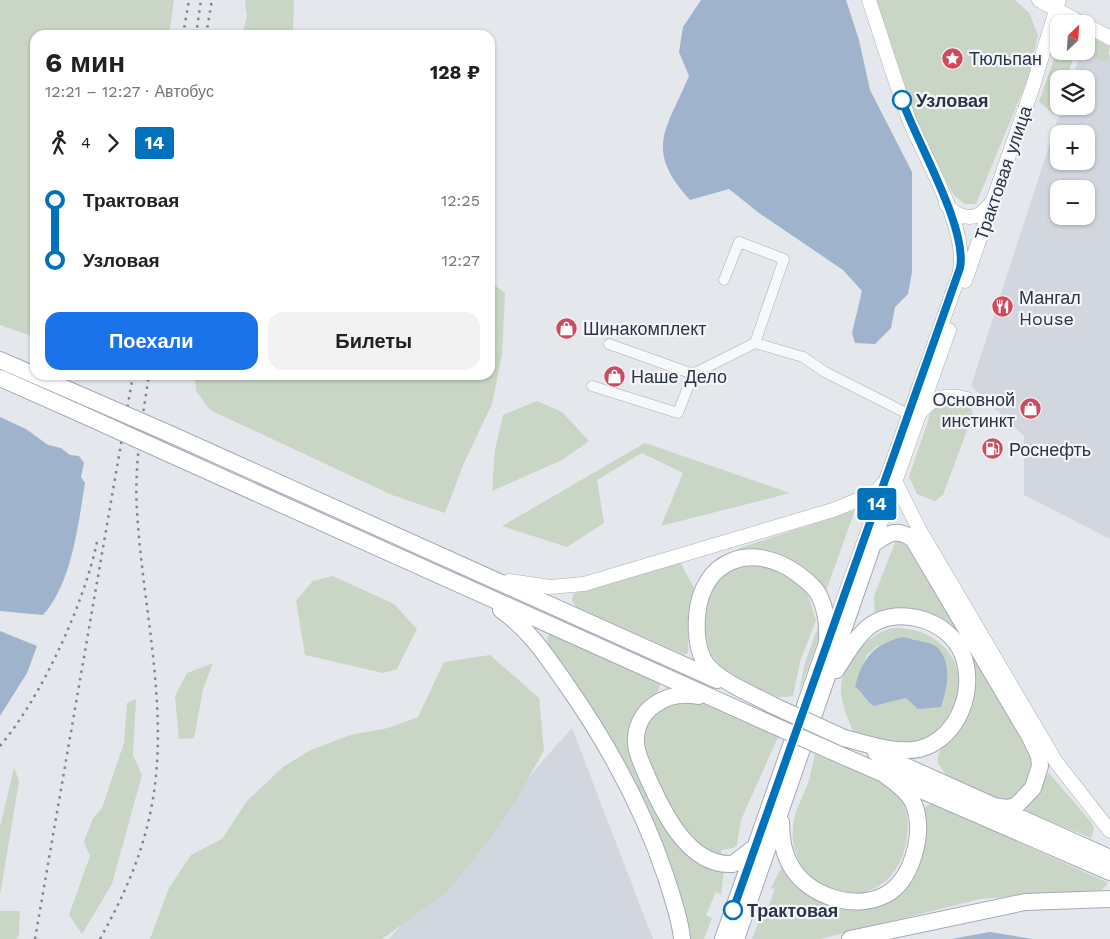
<!DOCTYPE html>
<html lang="ru">
<meta charset="utf-8">
<style>
body{margin:0;font-family:"Work Sans",sans-serif;background:#f2f2f2;color:#202124;height:100vh;display:flex;flex-direction:column;font-size:19px;white-space:nowrap}
*{box-sizing:border-box;margin:0}
p{font-size:16px;color:#757577}
.icon{flex:none;width:28px;height:28px;fill:none;stroke:currentColor;stroke-width:2;stroke-linecap:round;stroke-linejoin:round}
.map{position:relative;flex:1;overflow:hidden}
.sheet{position:absolute;left:30px;top:30px;width:465px;height:350px;display:flex;flex-direction:column;background:#fff;border-radius:15px;box-shadow:0 1px 4px #0004}
.sheet>*{flex:none}
.badge{padding:0 10px;border-radius:4px;font-size:18px;line-height:32px}
.needle{width:32px;rotate:25deg}
.buttons{position:absolute;left:1050px;top:15px;display:grid;gap:10px}
.buttons a{display:grid;place-items:center;width:45px;height:45px;border-radius:10px;background:#fff;box-shadow:0 1px 4px #0004;font-size:25px}
.map>.badge{position:absolute;translate:-50% -50%;box-shadow:0 0 0 2px #fff}
.legs{display:flex;align-items:center;gap:8px;height:55px;padding:0 15px;font-size:16px}
.legs p{margin-inline-start:auto}
.overview{display:flex;align-items:center;justify-content:space-between;height:85px;padding:0 15px}
h1{font-size:28px;font-weight:700;line-height:38px}
.primary-button{display:flex;gap:10px;margin-top:auto;padding:10px 15px}
.primary-button a{flex:1;height:58px;border-radius:15px;background:#1a73e8;color:#fff;font-size:20px;font-weight:700;line-height:58px;text-align:center}
.primary-button a+a{background:#f2f2f2;color:#202124}
ul{padding:0 15px;list-style:none}
li{display:flex;align-items:center;gap:18px;height:60px;font-size:19px}
li i{display:grid;place-items:center;width:8px;height:100%;margin:0 6px;background:currentColor}
li i::after{content:'';width:12px;height:12px;margin:-6px;border:4px solid;border-radius:50%;background:#fff}
li p{margin-inline-start:auto}
li:first-child i{background:linear-gradient(#0000 50%,currentColor 0)}
li:last-child i{background:linear-gradient(currentColor 50%,#0000 0)}
.map>svg:first-child{display:block}
.built{fill:#d2d6de;fill-rule:evenodd}
.green{fill:#c9d6c5;fill-rule:evenodd}
.water{fill:#9fb4cc}
.lines{fill:none;stroke-linecap:round;stroke-linejoin:round}
.street-casing{stroke:#a9aeb7;stroke-width:11}
.secondary-casing{stroke:#a9aeb7;stroke-width:15}
.primary-casing{stroke:#a3abb8;stroke-width:18}
.street{stroke:#f7f8fa;stroke-width:10}
.secondary{stroke:#fff;stroke-width:14}
.primary{stroke:#fff;stroke-width:16}
.rail{stroke:#7d8696;stroke-width:2.5;stroke-dasharray:2.5 5;stroke-linecap:butt}
.primary-bridge-casing{stroke:#a3abb8;stroke-width:18;stroke-linecap:butt}
.primary-bridge{stroke:#fff;stroke-width:16}
.line-1-casing{stroke:#fff;stroke-width:11}
.line-1{stroke:#0072bc;stroke-width:8}
.stop-1-dot{fill:#fff;stroke:#0072bc;stroke-width:2.5}
.labels{text-anchor:middle;dominant-baseline:central;stroke-width:4.5;stroke-linejoin:round;paint-order:stroke}
.poi-label{font-size:18px;fill:#2b3445;stroke:#f4f6f9;text-anchor:start}
.stop-label{font-size:18px;font-weight:bold;fill:#2b3445;stroke:#f4f6f9;text-anchor:start}
.street-label{font-size:18px;fill:#2b3445;stroke:#f4f6f9}
</style>
<div class="map">
<svg width="1110" height="939" viewBox="0 0 1110 939">
<rect width="100%" height="100%" fill="#e4e7ec"/>
<path class="built" d="M 1081,51 L 1110,55 L 1110,539 L 1024,495 L 1024,436 L 971,386 L 1062,106 L 1086,106 L 1086,79 L 1072,79 ZM 1059,134 L 1086,134 L 1086,161 L 1059,161 ZM 1059,189 L 1086,189 L 1086,216 L 1059,216 Z
M 572,728 L 653,939 L 389,939 L 554,748 Z"/>
<path class="green" d="M 0,0 L 174,0 L 169,35 L 35,35 L 35,337 L 0,325 Z
M 245,0 L 294,0 L 293,35 L 242,35 L 247,17 Z
M 874,0 L 1015,0 L 1029,13 L 1038,35 L 1029,76 L 976,204 L 965,204 L 954,195 L 909,118 Z
M 1086,32 L 1110,43 L 1108,63 L 1086,53 L 1073,59 L 1066,79 L 1059,79 L 1059,100 L 1054,114 L 1039,102 L 1059,44 L 1059,51 L 1086,51 Z
M 490,282 L 505,293 L 502,355 L 492,404 L 463,465 L 445,513 L 392,495 L 210,410 L 196,391 L 195,375 L 490,375 Z
M 951,399 L 970,406 L 973,414 L 943,495 L 935,501 L 917,494 L 909,477 L 933,406 Z
M 537,401 L 562,412 L 589,441 L 562,460 L 492,491 L 495,450 L 503,415 Z
M 645,443 L 790,493 L 661,526 L 683,473 L 642,453 L 597,480 L 604,523 L 567,547 L 502,526 Z
M 855,510 L 826,591 C 805,560 772,543 734,550 Z
M 896,540 L 906,545 L 1033,746 L 1034,771 L 1019,797 L 1003,802 L 946,775 L 938,763 C 936,748 950,743 958,732 C 968,720 975,702 975,686 C 974,669 963,650 957,634 L 875,615 L 874,596 Z
M 680,562 L 694,588 L 688,614 L 688,653 L 685,655 L 577,608 L 572,601 L 573,595 L 578,591 Z
M 736,565 L 766,565 L 799,583 L 808,595 L 816,620 L 800,662 L 793,696 C 773,699 768,695 751,685 C 743,681 734,678 727,673 C 701,653 698,607 715,582 C 720,575 730,570 736,565 Z
M 333,576 L 394,604 L 417,629 L 397,669 L 383,673 L 305,655 L 296,601 L 313,581 Z
M 819,624 L 819,638 L 799,692 L 805,663 Z
M 893,628 C 948,626 980,679 945,724 C 939,732 927,741 917,742 C 895,746 874,738 853,732 C 848,719 842,705 841,691 C 840,663 867,634 893,628 ZM 894,639 L 913,639 L 924,644 L 906,698 L 874,706 C 865,701 864,693 855,687 L 856,683 L 867,655 L 876,647 Z
M 551,634 L 660,684 C 660,698 634,708 629,726 C 625,744 633,773 644,788 C 667,817 698,844 724,871 L 721,894 L 716,892 L 706,915 L 712,918 L 704,939 L 688,939 L 673,883 L 548,646 L 547,637 Z
M 490,655 L 539,698 L 544,750 L 517,799 L 486,844 L 446,893 L 382,939 L 150,939 L 169,888 L 191,855 L 222,839 L 247,801 L 283,767 L 309,751 L 350,735 L 388,728 L 418,717 L 444,662 Z
M 213,663 L 203,689 L 194,738 L 179,739 L 175,696 L 187,673 Z
M 136,699 L 133,755 L 142,775 L 112,884 L 82,934 L 69,915 L 90,856 L 84,842 L 93,818 L 102,808 L 124,743 L 127,703 Z
M 696,701 L 778,737 L 741,820 L 737,844 L 734,848 L 721,850 L 722,856 C 713,854 705,850 698,844 C 678,826 628,747 645,722 C 658,704 676,704 696,701 Z
M 815,754 C 839,765 883,777 899,796 C 908,807 909,823 907,836 C 897,924 786,903 793,827 C 794,811 804,795 809,780 C 811,772 813,763 815,754 Z
M 14,768 L 19,781 L 0,895 L 0,827 Z
M 1049,773 L 1092,823 L 1094,829 L 1091,838 L 1030,813 L 1024,808 L 1043,778 Z
M 930,804 L 933,804 L 1107,882 L 1107,885 L 1101,890 L 980,899 L 820,939 L 752,939 L 762,913 L 766,914 L 775,889 L 771,888 L 782,866 L 796,885 L 879,903 L 921,836 L 925,807 Z
M 0,911 L 20,911 L 19,934 L 16,939 L 0,939 Z"/>
<path class="water" d="M 701,0 L 846,0 L 859,40 L 870,90 L 912,172 L 912,272 L 908,294 L 895,307 L 891,328 L 875,344 L 855,343 L 852,333 L 862,291 L 843,270 L 759,213 L 729,189 L 690,200 C 643,149 667,129 689,76 L 679,52 L 683,27 Z
M 0,417 L 26,429 L 48,445 L 61,448 L 70,455 L 79,456 L 84,463 L 81,477 L 85,483 C 78,525 72,583 43,615 L 0,611 Z
M 0,631 L 37,646 L 27,673 L 0,716 Z
M 903,637 C 910,639 933,643 937,647 C 953,663 947,689 941,707 L 918,709 L 906,698 L 874,706 C 865,701 864,693 855,687 C 862,659 874,643 903,637 Z
M 990,932 L 1033,939 L 951,939 Z"/>
<g class="lines">
<defs>
<path id="street" d="M 724,280 L 739,242 L 784,259 L 755,343
M 609,344 L 693,374
M 592,386 L 678,413 L 693,374 L 755,343 L 803,357 L 825,372 L 908,414"/>
<path id="secondary" d="M 1039,0 L 1083,24
M 1086,25 L 1110,38
M 946,204 C 959,220 977,222 989,205
M 965,281 L 1033,86 L 1059,0
M 921,412 C 934,396 948,394 967,399
M 895,481 L 919,529 L 1056,762 L 1110,831
M 873,544 L 949,330
M 509,581 L 550,587 L 584,584 L 833,510 L 875,493 L 883,484
M 829,640 L 959,275 C 971,231 924,158 908,117 C 894,78 882,39 869,0"/>
<path id="primary" d="M 0,360 L 85,397
M 0,378 L 79,413
M 170,434 L 717,680
M 163,451 L 766,722
M 501,610 C 529,629 547,657 566,684 C 608,744 643,808 666,877 C 672,897 680,917 682,939
M 836,670 C 846,655 856,636 871,625 C 900,605 949,621 962,653 C 977,688 959,739 919,749 C 894,754 868,744 844,738
M 698,696 C 667,690 634,709 636,744 C 637,755 643,766 647,776 C 662,810 688,867 733,864 L 756,846
M 876,753 L 1110,858
M 838,754 L 1110,872
M 781,822 C 781,838 783,853 791,866 C 808,896 854,911 885,895 C 912,881 924,835 915,807 C 910,792 895,783 884,774
M 723,939 L 827,643 C 828,627 827,611 819,595 C 815,587 806,580 798,574 C 753,541 701,558 697,617 C 696,633 697,652 707,665 C 719,681 754,695 772,705
M 736,939 L 873,544 C 888,534 896,527 913,539 L 1030,737 L 1039,756 L 1040,766 L 1033,788 L 1016,806 L 1006,808 L 993,806
M 850,939 L 1025,902 L 1110,899"/>
</defs>
<use href="#street" class="street-casing"/>
<use href="#secondary" class="secondary-casing"/>
<use href="#primary" class="primary-casing"/>
<use href="#street" class="street"/>
<use href="#secondary" class="secondary"/>
<use href="#primary" class="primary"/>
<path class="rail" d="M 183,35 L 189,0
M 196,35 L 201,0
M 206,35 L 212,0
M 0,746 C 41,698 84,604 97,542
M 35,939 L 133,375
M 100,939 C 120,903 137,867 147,827 C 174,724 143,615 137,511 C 134,465 142,420 149,375"/>
<defs>
<path id="primary-bridge" d="M 85,397 L 170,434
M 79,413 L 163,451
M 772,705 L 844,738
M 766,722 L 838,754"/>
</defs>
<use href="#primary-bridge" class="primary-bridge-casing"/>
<use href="#primary-bridge" class="primary-bridge"/>
</g>
<g class="lines">
<defs>
<path id="line-1" d="M 733,910 L 960,268 C 968,228 916,141 902,100"/>
</defs>
<use href="#line-1" class="line-1-casing"/>
<use href="#line-1" class="line-1"/>
</g>
<defs>
<symbol id="sight-disc" viewBox="-11 -11 22 22"><circle r="9.5" fill="#d1495b" stroke="#f4f6f9"/><path d="M0-6L1.8-2.2L6-1.7L2.9 1.2L3.7 5.4L0 3.3L-3.7 5.4L-2.9 1.2L-6-1.7L-1.8-2.2Z" fill="#fff"/></symbol>
<symbol id="restaurant-disc" viewBox="-11 -11 22 22"><circle r="9.5" fill="#d1495b" stroke="#f4f6f9"/><path d="M-5-6h1v4h1v-4h1v4h1v-4h1v5L-1.5 .5V6h-2V.5L-5-1ZM5-6V6H3V1.5H1.5Q1.5-4 5-6Z" fill="#fff"/></symbol>
<symbol id="shop-disc" viewBox="-11 -11 22 22"><circle r="9.5" fill="#d1495b" stroke="#f4f6f9"/><path d="M-5-2.5h2.3a2.7 3.5 0 0 1 5.4 0H5L5.5 6h-11ZM-1.5-2.5h3a1.5 2.3 0 0 0-3 0Z" fill="#fff"/></symbol>
<symbol id="fuel-disc" viewBox="-11 -11 22 22"><circle r="9.5" fill="#d1495b" stroke="#f4f6f9"/><path d="M-5.5-6h7V0h2V4h1.3V-2.5L3-4.5l.8-.8L6-3V5H2.5V1h-1V6h-7ZM-4.2-4.7v3.2H.2V-4.7Z" fill="#fff"/></symbol>
</defs>
<g fill-rule="evenodd">
<use href="#sight-disc" x="940" y="46" width="25" height="25"/>
<use href="#restaurant-disc" x="990" y="294" width="25" height="25"/>
<use href="#shop-disc" x="554" y="316" width="25" height="25"/>
<use href="#shop-disc" x="602" y="364" width="25" height="25"/>
<use href="#shop-disc" x="1018" y="396" width="25" height="25"/>
<use href="#fuel-disc" x="980" y="436" width="25" height="25"/>
</g>
<g class="stop-1-dot">
<circle cx="902" cy="100" r="9"/>
<circle cx="733" cy="910" r="9"/>
</g>
<g class="labels">
<g class="poi-label">
<text x="969" y="58">Тюльпан</text>
<text x="1019" y="297">Мангал<tspan x="1019" dy="21">House</tspan></text>
<text x="583" y="328">Шинакомплект</text>
<text x="631" y="376">Наше Дело</text>
<text x="1015" y="399" text-anchor="end">Основной<tspan x="1015" dy="21">инстинкт</tspan></text>
<text x="1009" y="449">Роснефть</text>
</g>
<g class="stop-label">
<text x="916" y="100">Узловая</text>
<text x="747" y="910">Трактовая</text>
</g>
<g class="street-label">
<text transform="translate(1003 173) rotate(-71)">Трактовая улица</text>
</g>
</g>
</svg>
<div class="buttons">
<a><svg class="needle" viewBox="-14 -14 28 28"><path d="M0-13l5 13h-10z" fill="#e53935"/><path d="M0 13l5-13h-10z" fill="#757577"/></svg></a>
<a><svg class="icon" aria-label="layers" viewBox="0 0 24 24"><path d="M12 4l9 5-9 5-9-5zM3 14l9 5 9-5"/></svg></a>
<a>+</a>
<a>−</a>
</div>
<b class="badge" style="left:877px;top:504px;background:#0072bc;color:#fff">14</b>
<section class="sheet">
<div class="overview"><div><h1>6 мин</h1><p>12:21 – 12:27 · Автобус</p></div><b>128 ₽</b></div>
<div class="legs"><svg class="icon" aria-label="walk" viewBox="0 0 24 24"><circle cx="13" cy="4" r="2"/><path d="M13 8l-2 6 4 7M11 14l-3 7M7 12l3-4h3l4 4"/></svg>4<svg class="icon" aria-label="forward" viewBox="0 0 24 24"><path d="M9 5l7 7-7 7"/></svg><b class="badge" style="background:#0072bc;color:#fff">14</b></div>
<ul>
<li><i style="color:#0072bc"></i><b>Трактовая</b><p>12:25</p></li>
<li><i style="color:#0072bc"></i><b>Узловая</b><p>12:27</p></li>
</ul>
<div class="primary-button"><a>Поехали</a><a>Билеты</a></div>
</section>
</div>
